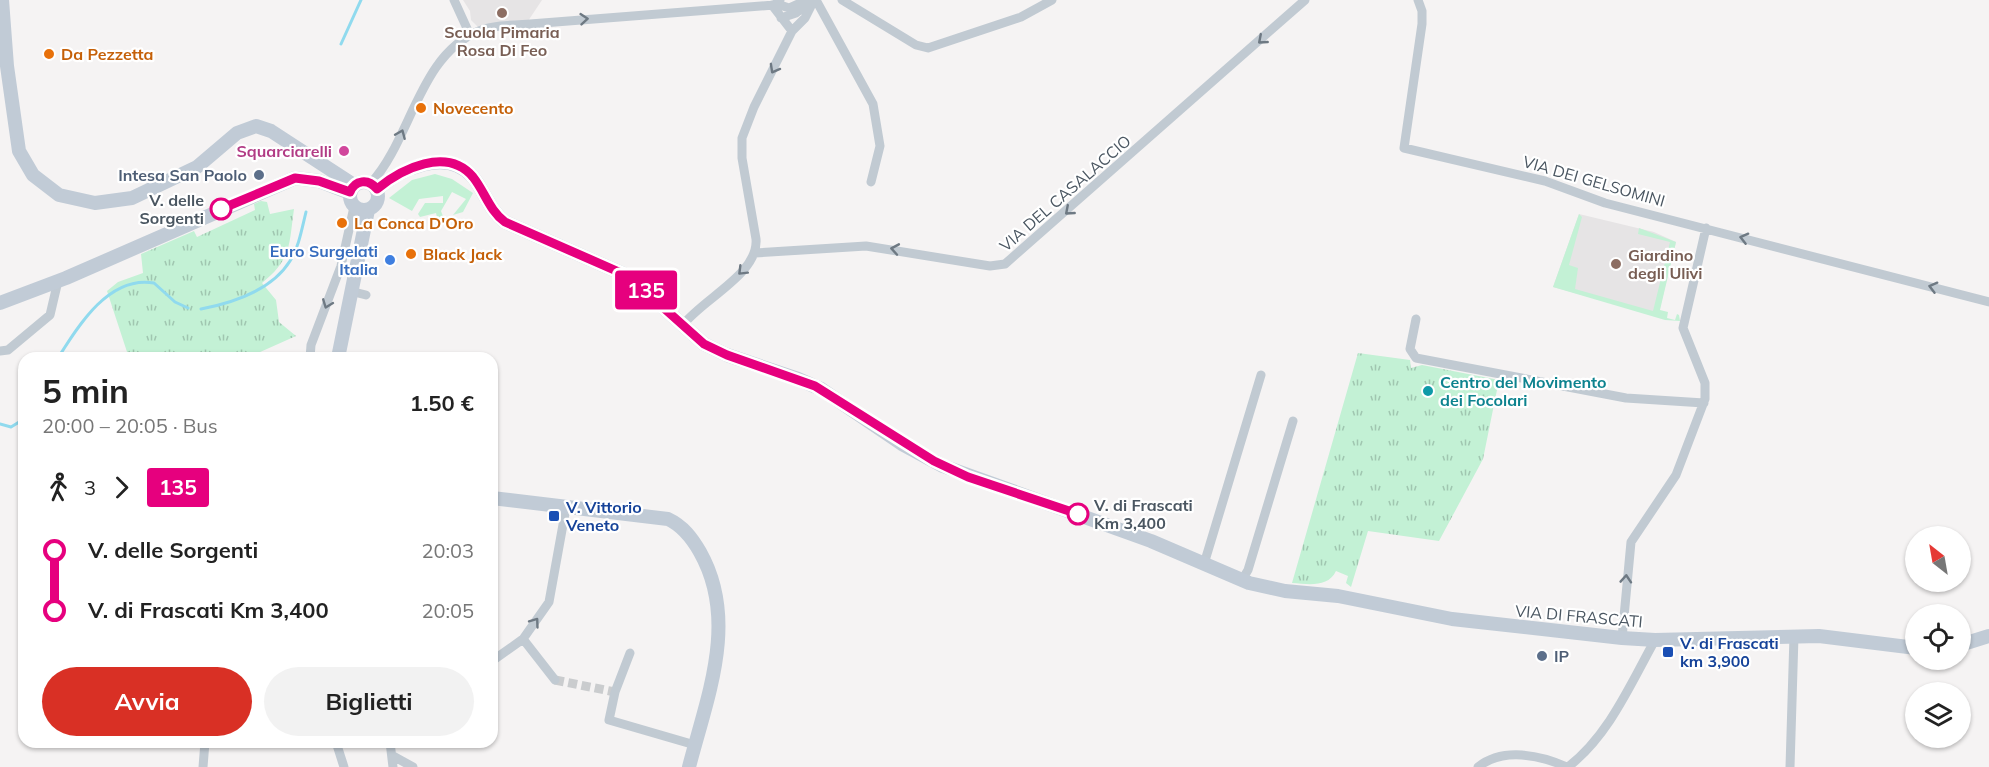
<!DOCTYPE html>
<html lang="it">
<meta charset="utf-8">
<style>
body{margin:0;font-family:Mulish,sans-serif;background:#f2f2f2;color:#222;height:100vh;display:flex;flex-direction:column;font-size:22px;white-space:nowrap}
*{box-sizing:border-box;margin:0}
p{font-size:20px;color:#767676}
.icon{flex:none;width:33px;height:33px;fill:none;stroke:currentColor;stroke-width:2;stroke-linecap:round;stroke-linejoin:round}
.map{position:relative;flex:1;overflow:hidden}
.side{position:absolute;left:18px;top:352px;width:480px;height:396px;display:flex;flex-direction:column;background:#fff;border-radius:18px;box-shadow:0 2px 4px #0004}
.side>*{flex:none}
.badge{padding:0 12px;border-radius:4px;font-size:21px;line-height:39px}
.needle{width:39px;rotate:329deg}
.buttons{position:absolute;left:1905px;top:526px;display:grid;gap:12px}
.buttons a{display:grid;place-items:center;width:66px;height:66px;border-radius:50%;background:#fff;box-shadow:0 2px 4px #0004;font-size:30px}
.map>.badge{position:absolute;translate:-50% -50%;box-shadow:0 0 0 3px #fff}
.legs{display:flex;align-items:center;gap:9px;height:66px;padding:0 24px;font-size:20px}
.legs p{margin-inline-start:auto}
.headline{display:flex;align-items:center;justify-content:space-between;height:102px;padding:0 24px}
h1{font-size:33px;font-weight:700;line-height:45px}
.action{display:flex;gap:12px;margin-top:auto;padding:12px 24px}
.action a{flex:1;height:69px;border-radius:36px;background:#d93025;color:#fff;font-size:24px;font-weight:700;line-height:69px;text-align:center}
.action a+a{background:#f2f2f2;color:#222}
ul{padding:0 24px;list-style:none}
li{display:flex;align-items:center;gap:21px;height:60px;font-size:22px}
li i{display:grid;place-items:center;width:9px;height:100%;margin:0 8px;background:currentColor}
li i::after{content:'';width:15px;height:15px;margin:-8px;border:4px solid;border-radius:50%;background:#fff}
li p{margin-inline-start:auto}
li:first-child i{background:linear-gradient(#0000 50%,currentColor 0)}
li:last-child i{background:linear-gradient(currentColor 50%,#0000 0)}
.map>svg:first-child{display:block}
.education{fill:#e6e4e5}
.grass{fill:#c3f1d5}
.park{fill:url(#park-tufts)}
.lines{fill:none;stroke-linecap:round;stroke-linejoin:round}
.stream{stroke:#90daee;stroke-width:3}
.street-tunnel{stroke:#caccce;stroke-width:9;stroke-dasharray:9 4.5;stroke-linecap:butt}
.street{stroke:#c1cad2;stroke-width:9}
.secondary{stroke:#c1cbd6;stroke-width:14}
.oneway{stroke:#6e7983}
.line-1-casing{stroke:#fff;stroke-width:14}
.line-1{stroke:#e6007e;stroke-width:9}
.education-dot{fill:#8d6e63;stroke:#fff;stroke-width:2}
.food-dot{fill:#e8710a;stroke:#fff;stroke-width:2}
.hotel-dot{fill:#d1479c;stroke:#fff;stroke-width:2}
.service-dot{fill:#5c6f8a;stroke:#fff;stroke-width:2}
.stop-1-dot{fill:#fff;stroke:#e6007e;stroke-width:3}
.shop-dot{fill:#3f7fe0;stroke:#fff;stroke-width:2}
.culture-dot{fill:#0f9aa8;stroke:#fff;stroke-width:2}
.transit-dot{fill:#1a4fb4;stroke:#fff;stroke-width:2}
.labels{text-anchor:middle;dominant-baseline:central;stroke-width:4.5;stroke-linejoin:round;paint-order:stroke}
.education-label{font-size:16px;font-weight:bold;fill:#785e54;stroke:#fff}
.food-label{font-size:16px;font-weight:bold;fill:#c56008;stroke:#fff;text-anchor:start}
.hotel-label{font-size:16px;font-weight:bold;fill:#b23c85;stroke:#fff;text-anchor:end}
.service-label{font-size:16px;font-weight:bold;fill:#4e5e75;stroke:#fff;text-anchor:end}
.street-label{font-size:16px;fill:#4a5661;stroke:#fff}
.stop-label{font-size:16px;font-weight:bold;fill:#4a5661;stroke:#fff;text-anchor:end}
.shop-label{font-size:16px;font-weight:bold;fill:#366cbe;stroke:#fff;text-anchor:end}
.culture-label{font-size:16px;font-weight:bold;fill:#0d838f;stroke:#fff;text-anchor:start}
.transit-label{font-size:16px;font-weight:bold;fill:#164399;stroke:#fff;text-anchor:start}
</style>
<div class="map">
<svg width="1989" height="767" viewBox="0 0 1989 767">
<defs>
<pattern id="park-tufts" width="24" height="20" patternUnits="userSpaceOnUse" patternTransform="scale(1.5)"><rect width="24" height="20" fill="#c3f1d5"/><path d="M3 7l-1-3M5 7V3M7 7l1-3M15 17l-1-3M17 17v-4M19 17l1-3" fill="none" stroke="#a0c6b0"/></pattern>
</defs>
<rect width="100%" height="100%" fill="#f5f3f3"/>
<path class="education" d="M 463,0 L 542,0 L 528,21 L 478,27 L 471,20 L 470,11 Z
M 1579,214 L 1654,232 L 1676,242 L 1658,316 L 1553,287 Z"/>
<path class="grass" d="M 435,174 L 452,179 L 473,193 L 463,212 L 453,215 L 466,199 L 452,192 L 441,211 L 444,219 L 438,221 L 436,213 L 420,217 L 418,214 L 425,203 L 443,203 L 443,196 L 419,199 L 412,211 L 389,198 L 412,180 Z
M 1579,214 L 1582,217 L 1569,265 L 1578,268 L 1575,289 L 1653,311 L 1670,242 L 1638,234 L 1639,228 L 1676,242 L 1660,310 L 1668,312 L 1667,318 L 1675,320 L 1677,314 L 1679,315 L 1680,321 L 1665,320 L 1553,287 Z"/>
<path class="park" d="M 261,201 L 267,202 L 270,214 L 294,209 C 289,244 292,259 262,283 L 276,300 L 279,322 L 296,336 L 247,358 L 129,358 L 107,291 L 118,282 L 143,273 L 141,254 L 194,231 L 197,237 L 255,210 L 254,204 Z
M 1358,353 L 1410,360 L 1411,368 L 1422,365 L 1499,380 L 1483,459 L 1439,541 L 1368,531 L 1351,587 L 1346,583 L 1348,576 L 1336,571 C 1328,588 1308,584 1292,583 Z"/>
<g class="lines">
<path class="stream" d="M 341,44 L 361,0
M 201,309 C 232,303 272,290 290,261 C 299,247 302,228 306,212
M 58,358 C 78,326 109,275 154,283 L 175,302 L 188,308
M 0,424 L 11,427 L 24,419"/>
<path class="street-tunnel" d="M 555,680 L 615,692"/>
<path class="street" d="M 454,0 L 470,35
M 816,0 L 873,104 L 880,146 L 871,182
M 842,0 L 916,45 L 928,48 L 1021,17 L 1052,0
M 1418,0 L 1422,11 L 1422,24 L 1404,148 L 1545,181 L 1605,203 L 1989,302
M 777,4 L 789,8 L 805,1
M 781,18 L 796,13 L 813,0
M 792,31 L 805,18 L 814,0
M 371,183 C 411,140 419,55 479,31 C 495,25 513,25 530,24 L 774,5 L 780,0
M 755,253 L 866,246 L 990,266 L 1005,264 L 1305,0
M 350,291 L 366,295
M 1416,319 L 1410,349 L 1416,358 L 1626,398 L 1704,403
M 682,326 C 702,299 759,274 756,239 L 742,158 L 742,138 L 754,107 L 792,31 L 772,5
M 0,351 L 8,350 L 50,315 L 58,281
M 310,358 L 311,345 L 341,266 L 354,207
M 1204,564 L 1261,375
M 1242,580 L 1248,570 L 1293,421
M 1622,638 L 1631,542 L 1676,475 L 1705,399 L 1705,383 L 1683,328 L 1706,228
M 523,639 L 555,680
M 630,653 L 615,692 L 609,720 L 695,745
M 492,661 L 523,639 L 549,602 L 566,508
M 336,742 L 344,767
M 390,742 L 393,767
M 393,756 L 413,767
M 203,767 L 205,742
M 1478,767 C 1503,747 1540,755 1567,767
M 1568,767 C 1609,735 1630,685 1655,640
M 1790,767 L 1794,636"/>
<path class="secondary" d="M 2,0 L 7,66 L 19,151 L 33,175 L 59,195 L 95,203 L 132,198 L 197,167 L 237,133 L 256,126 L 271,131 L 354,185
M350 196a14 14 0 1 1 28 0a14 14 0 1 1-28 0Z
M 377,189 C 401,169 447,147 473,177 C 485,192 489,210 505,222 L 628,276 L 704,344 L 727,355 L 798,379 L 821,389 L 902,444 L 943,466 L 1151,541 L 1249,583 L 1285,591 L 1338,596 L 1452,619 L 1622,638 L 1655,640 L 1819,636 L 1916,648
M 0,303 L 66,278 L 295,178 L 319,181 L 350,193
M 338,358 L 368,210
M 492,498 L 668,519 C 683,526 692,538 700,552 C 739,621 707,697 689,767
M 1960,645 L 1989,636"/>
</g>
<defs><path id="oneway-chevron" d="M-2-3.5L2.5 0L-2 3.5" fill="none" stroke-width="1.6" stroke-linecap="round" stroke-linejoin="round" transform="scale(1.5)"/></defs>
<g class="oneway">
<use href="#oneway-chevron" transform="translate(584 19) rotate(-5)"/>
<use href="#oneway-chevron" transform="translate(1262 40) rotate(139)"/>
<use href="#oneway-chevron" transform="translate(774 69) rotate(119)"/>
<use href="#oneway-chevron" transform="translate(401 134) rotate(-67)"/>
<use href="#oneway-chevron" transform="translate(1069 211) rotate(139)"/>
<use href="#oneway-chevron" transform="translate(1744 238) rotate(-166)"/>
<use href="#oneway-chevron" transform="translate(895 249) rotate(-170)"/>
<use href="#oneway-chevron" transform="translate(742 271) rotate(135)"/>
<use href="#oneway-chevron" transform="translate(1933 287) rotate(-165)"/>
<use href="#oneway-chevron" transform="translate(327 304) rotate(111)"/>
<use href="#oneway-chevron" transform="translate(1626 579) rotate(-86)"/>
<use href="#oneway-chevron" transform="translate(535 622) rotate(-54)"/>
</g>
<g class="lines">
<defs>
<path id="line-1" d="M 221,209 L 295,178 L 319,181 L 350,192 C 355,180 368,178 377,189 C 401,169 447,146 473,177 C 485,192 489,210 505,222 L 628,276 L 704,344 L 727,355 L 815,386 L 934,461 L 968,477 L 1078,514"/>
</defs>
<use href="#line-1" class="line-1-casing"/>
<use href="#line-1" class="line-1"/>
</g>
<g class="education-dot">
<circle cx="502" cy="13" r="6"/>
<circle cx="1616" cy="264" r="6"/>
</g>
<g class="food-dot">
<circle cx="49" cy="54" r="6"/>
<circle cx="421" cy="108" r="6"/>
<circle cx="342" cy="223" r="6"/>
<circle cx="411" cy="254" r="6"/>
</g>
<circle class="hotel-dot" cx="344" cy="151" r="6"/>
<g class="service-dot">
<circle cx="259" cy="175" r="6"/>
<circle cx="1542" cy="656" r="6"/>
</g>
<g class="stop-1-dot">
<circle cx="221" cy="209" r="10"/>
<circle cx="1078" cy="514" r="10"/>
</g>
<circle class="shop-dot" cx="390" cy="260" r="6"/>
<circle class="culture-dot" cx="1428" cy="391" r="6"/>
<g class="transit-dot">
<rect x="548" y="510" width="12" height="12" rx="3"/>
<rect x="1662" y="646" width="12" height="12" rx="3"/>
</g>
<g class="labels">
<g class="education-label">
<text x="502" y="32">Scuola Pimaria<tspan x="502" dy="18">Rosa Di Feo</tspan></text>
<text x="1628" y="255" text-anchor="start">Giardino<tspan x="1628" dy="18">degli Ulivi</tspan></text>
</g>
<g class="food-label">
<text x="61" y="54">Da Pezzetta</text>
<text x="433" y="108">Novecento</text>
<text x="354" y="223">La Conca D'Oro</text>
<text x="423" y="254">Black Jack</text>
</g>
<g class="hotel-label">
<text x="332" y="151">Squarciarelli</text>
</g>
<g class="service-label">
<text x="247" y="175">Intesa San Paolo</text>
<text x="1554" y="656" text-anchor="start">IP</text>
</g>
<g class="street-label">
<text transform="translate(1594 181) rotate(16)">VIA DEI GELSOMINI</text>
<text transform="translate(1065 193) rotate(-41)">VIA DEL CASALACCIO</text>
<text transform="translate(1579 616) rotate(5)">VIA DI FRASCATI</text>
</g>
<g class="stop-label">
<text x="204" y="200">V. delle<tspan x="204" dy="18">Sorgenti</tspan></text>
<text x="1094" y="505" text-anchor="start">V. di Frascati<tspan x="1094" dy="18">Km 3,400</tspan></text>
</g>
<g class="shop-label">
<text x="378" y="251">Euro Surgelati<tspan x="378" dy="18">Italia</tspan></text>
</g>
<g class="culture-label">
<text x="1440" y="382">Centro del Movimento<tspan x="1440" dy="18">dei Focolari</tspan></text>
</g>
<g class="transit-label">
<text x="566" y="507">V. Vittorio<tspan x="566" dy="18">Veneto</tspan></text>
<text x="1680" y="643">V. di Frascati<tspan x="1680" dy="18">km 3,900</tspan></text>
</g>
</g>
</svg>
<div class="buttons">
<a><svg class="needle" viewBox="-14 -14 28 28"><path d="M0-13l5 13h-10z" fill="#e53935"/><path d="M0 13l5-13h-10z" fill="#767676"/></svg></a>
<a><svg class="icon" aria-label="locate" viewBox="0 0 24 24"><circle cx="12" cy="12" r="6"/><path d="M12 2v4M12 18v4M2 12h4M18 12h4"/></svg></a>
<a><svg class="icon" aria-label="layers" viewBox="0 0 24 24"><path d="M12 4l9 5-9 5-9-5zM3 14l9 5 9-5"/></svg></a>
</div>
<b class="badge" style="left:646px;top:290px;background:#e6007e;color:#fff">135</b>
<section class="side">
<div class="headline"><div><h1>5 min</h1><p>20:00 – 20:05 · Bus</p></div><b>1.50 €</b></div>
<div class="legs"><svg class="icon" aria-label="walk" viewBox="0 0 24 24"><circle cx="13" cy="4" r="2"/><path d="M13 8l-2 6 4 7M11 14l-3 7M7 12l3-4h3l4 4"/></svg>3<svg class="icon" aria-label="forward" viewBox="0 0 24 24"><path d="M9 5l7 7-7 7"/></svg><b class="badge" style="background:#e6007e;color:#fff">135</b></div>
<ul>
<li><i style="color:#e6007e"></i><b>V. delle Sorgenti</b><p>20:03</p></li>
<li><i style="color:#e6007e"></i><b>V. di Frascati Km 3,400</b><p>20:05</p></li>
</ul>
<div class="action"><a>Avvia</a><a>Biglietti</a></div>
</section>
</div>
